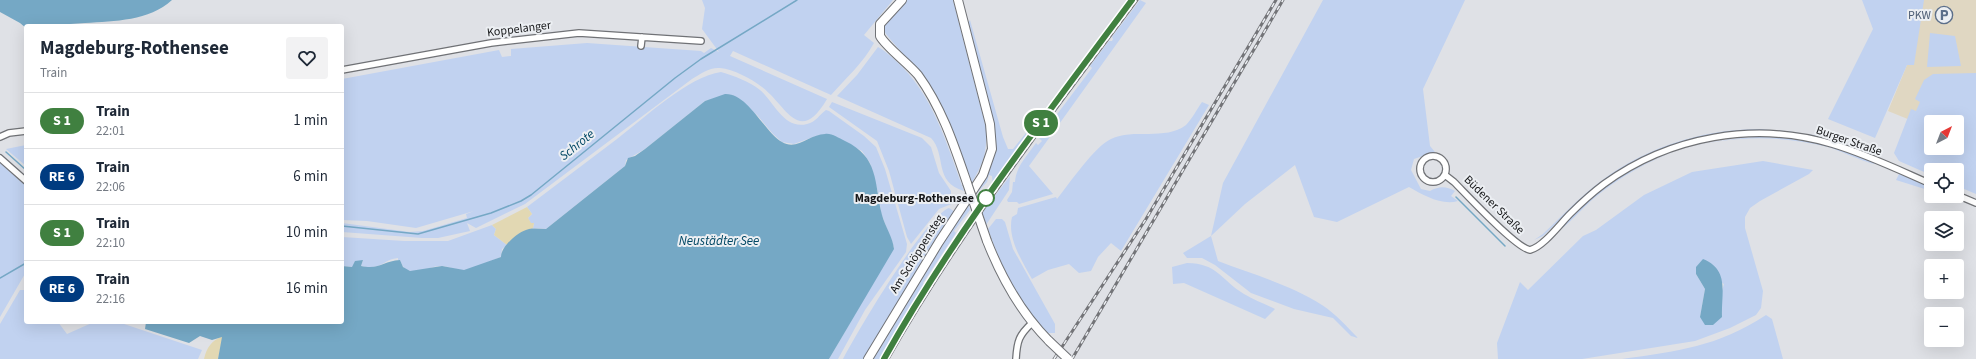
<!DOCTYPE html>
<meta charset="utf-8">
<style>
body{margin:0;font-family:"Source Sans 3",sans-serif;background:#f2f2f3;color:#1f2937;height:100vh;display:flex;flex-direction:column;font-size:15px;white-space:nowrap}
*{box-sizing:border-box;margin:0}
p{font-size:13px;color:#747a83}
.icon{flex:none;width:22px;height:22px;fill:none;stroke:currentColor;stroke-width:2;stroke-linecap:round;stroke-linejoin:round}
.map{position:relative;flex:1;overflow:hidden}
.drawer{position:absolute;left:24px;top:24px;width:320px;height:300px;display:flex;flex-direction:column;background:#fff;border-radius:4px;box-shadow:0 4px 16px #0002}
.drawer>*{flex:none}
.badge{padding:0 8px;border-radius:13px;font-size:14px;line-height:26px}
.needle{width:26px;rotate:42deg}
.buttons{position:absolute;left:1924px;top:115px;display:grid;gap:8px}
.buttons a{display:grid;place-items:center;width:40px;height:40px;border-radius:4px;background:#fff;box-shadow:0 4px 16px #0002;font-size:20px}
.map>.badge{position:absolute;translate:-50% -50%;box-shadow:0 0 0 2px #fff}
.round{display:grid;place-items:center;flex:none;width:42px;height:42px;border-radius:4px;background:#f2f2f3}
.headline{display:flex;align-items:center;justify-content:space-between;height:68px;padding:0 16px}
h1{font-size:19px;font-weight:700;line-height:30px}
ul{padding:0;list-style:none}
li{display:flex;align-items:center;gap:12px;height:56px;padding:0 16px;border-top:1px solid #e0e1e3}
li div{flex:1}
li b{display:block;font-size:15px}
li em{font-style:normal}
li .badge{min-width:44px;font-weight:700;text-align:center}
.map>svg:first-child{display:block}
.industrial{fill:#e0d7c2}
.green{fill:#c1d2f0;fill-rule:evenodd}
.sand{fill:#e2d8b3}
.water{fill:#75a8c5}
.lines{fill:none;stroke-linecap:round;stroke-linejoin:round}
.stream{stroke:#75a8c5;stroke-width:1.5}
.street-casing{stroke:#707276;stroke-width:8}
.secondary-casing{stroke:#707276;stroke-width:10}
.street{stroke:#fff;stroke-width:5.5}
.secondary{stroke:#fff;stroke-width:8}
.rail-casing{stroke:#737478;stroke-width:3}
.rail{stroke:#eceff3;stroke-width:1.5;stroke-dasharray:4.5;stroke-linecap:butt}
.secondary-bridge-casing{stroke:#707276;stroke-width:10;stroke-linecap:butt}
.secondary-bridge{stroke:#fff;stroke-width:8}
.line-casing{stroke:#fff;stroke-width:9}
.line{stroke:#408040;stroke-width:6}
.stop-dot{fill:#fff;stroke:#408040;stroke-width:2}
.labels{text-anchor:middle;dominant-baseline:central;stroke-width:4;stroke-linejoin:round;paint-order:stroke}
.service-label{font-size:12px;fill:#4e5e75;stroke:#eceff3;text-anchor:end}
.street-label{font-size:12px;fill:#161719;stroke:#eceff3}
.stop-label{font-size:12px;font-weight:bold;fill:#161719;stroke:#eceff3;text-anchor:end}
.water-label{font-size:13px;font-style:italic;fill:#004764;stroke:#eceff3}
</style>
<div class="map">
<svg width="1976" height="359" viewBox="0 0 1976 359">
<rect width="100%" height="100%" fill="#dfe1e6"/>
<path class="industrial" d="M 1915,0 L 1976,0 L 1976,90 L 1920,124 L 1888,111 L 1907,65 Z"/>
<path class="green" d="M 702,0 L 893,0 L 864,35 L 874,43 C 863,63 846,78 831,95 L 733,51 L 730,56 L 827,99 C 799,147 786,105 762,87 C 752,79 733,69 720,68 C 710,67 700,74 692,79 L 525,204 L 476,228 L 467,223 L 470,231 L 438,238 L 422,238 L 342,232 L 342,223 L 410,232 L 423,231 L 467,218 L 466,214 L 474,211 L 416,228 L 367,221 L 342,220 L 342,79 L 499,50 L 502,57 L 511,56 L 511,49 L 587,43 L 701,51 L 704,53 L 711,48 L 719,52 L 702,29 L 705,8 Z
M 907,0 L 953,0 L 986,128 C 987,154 984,161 972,183 C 959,149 949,113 928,83 C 922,74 885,35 885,32 C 883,19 898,7 907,0 Z
M 1140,0 L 1146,3 L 1029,166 L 1053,194 L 1019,204 L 1017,202 L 1008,202 L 1007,200 L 1012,192 L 1013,182 L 1015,182 C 1016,167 1026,157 1036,143 L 1038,145 L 1042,141 L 1039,138 L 1092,68 L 1090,66 L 1109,41 L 1112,41 L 1113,39 L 1112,37 Z
M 1323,0 L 1465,0 L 1423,89 L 1430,146 L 1435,152 L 1414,159 L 1411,170 L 1421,189 L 1430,191 C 1439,186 1446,186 1455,191 L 1451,196 L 1458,201 C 1442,206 1423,195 1409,187 L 1337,222 L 1314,217 L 1295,165 L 1245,204 L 1211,236 L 1218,261 C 1252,274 1291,285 1322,305 C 1336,314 1347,327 1358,338 L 1351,336 L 1333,318 L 1294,309 L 1251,293 L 1215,265 L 1202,258 L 1187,258 L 1183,253 L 1211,236 L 1223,183 Z
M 1862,0 L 1924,0 L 1914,65 L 1907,65 L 1875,138 L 1828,119 L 1873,29 Z
M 970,20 L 1003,137 L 1008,149 L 1013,149 L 1061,90 L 1059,95 L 993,186 L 992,176 L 989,175 L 987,182 L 976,194 L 975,192 C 982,181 990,171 993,159 C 1002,128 976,57 967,24 Z
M 1930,33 L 1955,36 L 1961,66 L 1927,67 Z
M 878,47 C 884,50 889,55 895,60 C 933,93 947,145 964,191 C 933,182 947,155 931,138 L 837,96 L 857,75 Z
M 721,72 C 734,76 749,81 760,90 C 774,102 784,130 807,124 C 816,122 819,115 826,110 L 829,111 L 864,136 L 876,147 L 885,169 L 907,244 L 906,252 L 865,310 L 838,359 L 829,359 L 894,247 L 881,213 L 879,196 L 870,163 L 862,151 L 828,134 L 816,136 L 794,144 L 782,142 L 773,134 L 757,115 L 732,95 L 705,101 L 645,149 L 626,160 L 625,166 L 546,229 L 533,228 L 534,223 L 531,224 L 528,218 L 532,214 L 527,207 C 557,184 587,162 617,139 C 643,119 689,76 721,72 Z
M 1976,73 L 1976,194 L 1957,186 L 1957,170 L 1931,170 L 1931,175 L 1899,161 L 1894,153 L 1911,109 L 1916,111 L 1920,102 L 1915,99 L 1924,80 L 1933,74 ZM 1931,122 L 1957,122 L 1957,148 L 1931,148 Z
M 832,102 L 922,138 L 931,147 L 939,173 L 951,191 L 951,197 L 959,201 L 939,209 L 911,244 L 907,237 L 889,171 L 877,141 L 829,107 Z
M 1202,102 L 1209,105 L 1121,251 L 1111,243 L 1098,257 L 1091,271 L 1079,273 L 1069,264 L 1048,270 L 1032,279 C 1022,261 1007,238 1012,217 L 1017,214 L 1018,208 L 1056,197 L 1057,199 C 1069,184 1095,146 1111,139 C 1133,128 1165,141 1186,125 C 1192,119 1197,109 1202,102 Z
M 1761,129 L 1814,135 L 1877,154 C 1864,155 1850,146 1837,142 C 1822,137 1808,134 1793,132 C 1721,123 1650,144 1594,188 C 1576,203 1560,220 1543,236 L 1534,240 L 1543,234 C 1559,219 1575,202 1592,188 C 1640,149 1699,129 1761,129 Z
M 1757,137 C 1799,137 1838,147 1876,164 C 1868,164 1839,150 1828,147 C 1780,135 1731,135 1684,149 C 1650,159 1619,177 1592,200 C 1585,206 1564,229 1559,230 C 1608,171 1681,140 1757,137 Z
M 26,145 L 26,166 L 6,149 Z
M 1763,161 L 1813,170 L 1809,174 L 1760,201 L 1750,208 L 1745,217 L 1745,228 L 1763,291 L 1761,308 L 1756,315 L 1730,328 L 1695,341 L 1582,359 L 1498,359 L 1497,343 L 1520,282 L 1528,290 L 1583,236 L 1596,230 L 1644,195 L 1692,172 ZM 1696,267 L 1724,284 L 1721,294 L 1722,317 L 1700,317 L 1705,289 L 1696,274 Z
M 0,163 L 26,186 L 26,272 L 0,317 Z
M 1899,174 L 1931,187 L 1931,191 L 1896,180 Z
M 1010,176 L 1009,190 L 986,225 L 982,213 Z
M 968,202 L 970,210 L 954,231 L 956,233 L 923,283 L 925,285 L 880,359 L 871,359 Z
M 949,208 L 955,212 C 949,221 921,258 921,264 L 864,359 L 843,359 C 857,332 925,217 949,208 Z
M 996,219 L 1002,219 L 1005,222 L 1013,249 L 1055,324 L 1055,333 L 1047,333 C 1019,303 1001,267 988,229 Z
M 492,225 L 496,229 L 494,235 L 507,245 L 502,249 L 501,257 C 490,261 480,267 469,270 C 460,272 450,266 441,266 C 431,266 421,273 410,271 C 404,270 402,265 400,260 L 398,260 L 398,258 C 383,259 382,271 361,266 L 363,260 L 353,267 L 342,266 L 342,237 L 404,241 L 448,241 Z
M 1187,263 C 1217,263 1221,280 1244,294 C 1254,300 1265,304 1275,309 L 1265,319 L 1184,283 L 1173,284 L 1172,267 Z
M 20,290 L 26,290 L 26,322 L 58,322 L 67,334 L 94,322 L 118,322 L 202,350 L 198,359 L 0,359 L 0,324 Z
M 1766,315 L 1772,319 L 1783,359 L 1622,359 C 1678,351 1717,347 1766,315 Z"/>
<path class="sand" d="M 527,207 L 532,214 L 528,218 L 531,223 L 534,223 L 533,228 L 519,234 L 507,245 L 494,235 L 496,229 L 492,225 Z
M 223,336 L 218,359 L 204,359 C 207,347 211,341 223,336 Z"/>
<path class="water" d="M 0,0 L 172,0 C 149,21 115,21 85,23 C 65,24 46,26 26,26 L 26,28 L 20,23 L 0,12 Z
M 725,94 C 748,93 764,132 782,142 C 797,151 810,134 825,134 C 832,133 838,138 845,141 C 879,157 874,182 882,215 C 885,226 893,238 894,249 L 829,359 L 218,359 L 222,337 L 212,340 L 200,336 L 189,343 L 145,329 L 146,322 L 342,322 L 342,266 L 352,267 L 355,261 L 363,260 L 361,266 C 380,270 383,261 400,260 L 403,267 L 410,271 L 442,266 L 464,270 L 501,257 C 501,246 519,231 529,229 C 535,228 540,229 546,229 L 625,166 L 628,158 L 635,156 L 645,149 L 705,101 Z
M 1703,259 C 1730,270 1721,293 1722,317 L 1713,325 L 1705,325 L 1700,317 L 1705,289 L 1696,274 L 1696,267 Z"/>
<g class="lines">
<path class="stream" d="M 6,152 L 26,170
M 1456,197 L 1505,246
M 342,226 L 418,234 L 491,213 L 521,201 L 531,195 L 675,78 L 701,59 L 797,0
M 0,278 L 26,263"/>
<defs>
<path id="street" d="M 641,46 L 642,37
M 342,70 L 491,43 L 579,33 L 701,41
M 0,137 L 9,133 L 26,131
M1420 169a13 13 0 1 1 26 0a13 13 0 1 1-26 0Z
M 0,158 L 26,181
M 1445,175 L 1454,182 C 1467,195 1516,248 1530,250 C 1543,247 1560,224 1570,214 C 1581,203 1592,193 1604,184 C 1670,136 1755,121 1832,144 C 1866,154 1899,170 1931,184
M 1957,195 L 1976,203
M 1016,359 C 1017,341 1019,335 1032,323"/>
<path id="secondary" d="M 902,0 L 880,24 L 880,36 C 886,47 908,63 918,75 C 942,108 954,145 967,183
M 987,241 C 1002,279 1021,313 1049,341
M 868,359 L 939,242 L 983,175 L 992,149 L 990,124 L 958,0"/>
</defs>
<use href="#street" class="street-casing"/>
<use href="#secondary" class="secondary-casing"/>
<use href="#street" class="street"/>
<use href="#secondary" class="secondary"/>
<defs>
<path id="rail" d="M 888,359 C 960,232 1050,117 1137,0
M 1054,359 L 1146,219 L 1276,0
M 1072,359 L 1283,0"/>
</defs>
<use href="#rail" class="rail-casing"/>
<use href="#rail" class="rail"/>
<defs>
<path id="secondary-bridge" d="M 967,183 L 987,241
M 1049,341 L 1068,359"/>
</defs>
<use href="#secondary-bridge" class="secondary-bridge-casing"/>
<use href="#secondary-bridge" class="secondary-bridge"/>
</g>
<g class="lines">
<defs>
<path id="line" d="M 884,359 C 955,232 1045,117 1132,0"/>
</defs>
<use href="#line" class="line-casing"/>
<use href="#line" class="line"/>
</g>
<defs>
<symbol id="parking-ring" viewBox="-11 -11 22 22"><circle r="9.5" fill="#eceff3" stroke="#5c6f8a" stroke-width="1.5"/><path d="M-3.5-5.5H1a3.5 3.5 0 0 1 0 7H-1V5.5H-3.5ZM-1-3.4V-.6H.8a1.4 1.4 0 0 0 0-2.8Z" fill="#5c6f8a"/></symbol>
</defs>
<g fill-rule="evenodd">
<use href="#parking-ring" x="1934" y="5" width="20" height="20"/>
</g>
<circle class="stop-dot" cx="986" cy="198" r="8"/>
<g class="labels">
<g class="service-label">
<text x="1931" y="15">PKW</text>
</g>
<g class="street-label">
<text transform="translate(519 29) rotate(-7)">Koppelanger</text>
<text transform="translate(1849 141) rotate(19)">Burger Straße</text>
<text transform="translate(1494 205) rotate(44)">Büdener Straße</text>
<text transform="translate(917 254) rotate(-58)">Am Schöppensteg</text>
</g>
<g class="stop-label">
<text x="974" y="198">Magdeburg-Rothensee</text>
</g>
<g class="water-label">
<text transform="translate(577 145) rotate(-39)">Schrote</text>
<text x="719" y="241">Neustädter See</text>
</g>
</g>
</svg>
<div class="buttons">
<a><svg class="needle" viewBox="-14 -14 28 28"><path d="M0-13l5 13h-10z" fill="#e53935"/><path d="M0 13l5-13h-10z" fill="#747a83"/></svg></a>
<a><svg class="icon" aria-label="locate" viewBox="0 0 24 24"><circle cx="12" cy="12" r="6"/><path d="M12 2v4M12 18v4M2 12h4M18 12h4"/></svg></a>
<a><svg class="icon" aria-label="layers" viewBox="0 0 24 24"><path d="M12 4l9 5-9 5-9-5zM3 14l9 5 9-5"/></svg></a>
<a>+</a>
<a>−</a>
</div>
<b class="badge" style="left:1041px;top:123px;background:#408040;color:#fff">S 1</b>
<section class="drawer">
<div class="headline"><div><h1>Magdeburg-Rothensee</h1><p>Train</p></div><a class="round"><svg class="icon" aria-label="heart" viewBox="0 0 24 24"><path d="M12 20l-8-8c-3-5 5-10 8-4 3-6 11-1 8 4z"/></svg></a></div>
<ul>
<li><span class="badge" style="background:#408040;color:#fff">S 1</span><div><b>Train</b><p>22:01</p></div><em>1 min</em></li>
<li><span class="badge" style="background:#003b80;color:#fff">RE 6</span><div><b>Train</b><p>22:06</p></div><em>6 min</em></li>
<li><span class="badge" style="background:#408040;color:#fff">S 1</span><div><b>Train</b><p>22:10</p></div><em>10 min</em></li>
<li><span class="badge" style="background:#003b80;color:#fff">RE 6</span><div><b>Train</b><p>22:16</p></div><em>16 min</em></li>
</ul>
</section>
</div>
